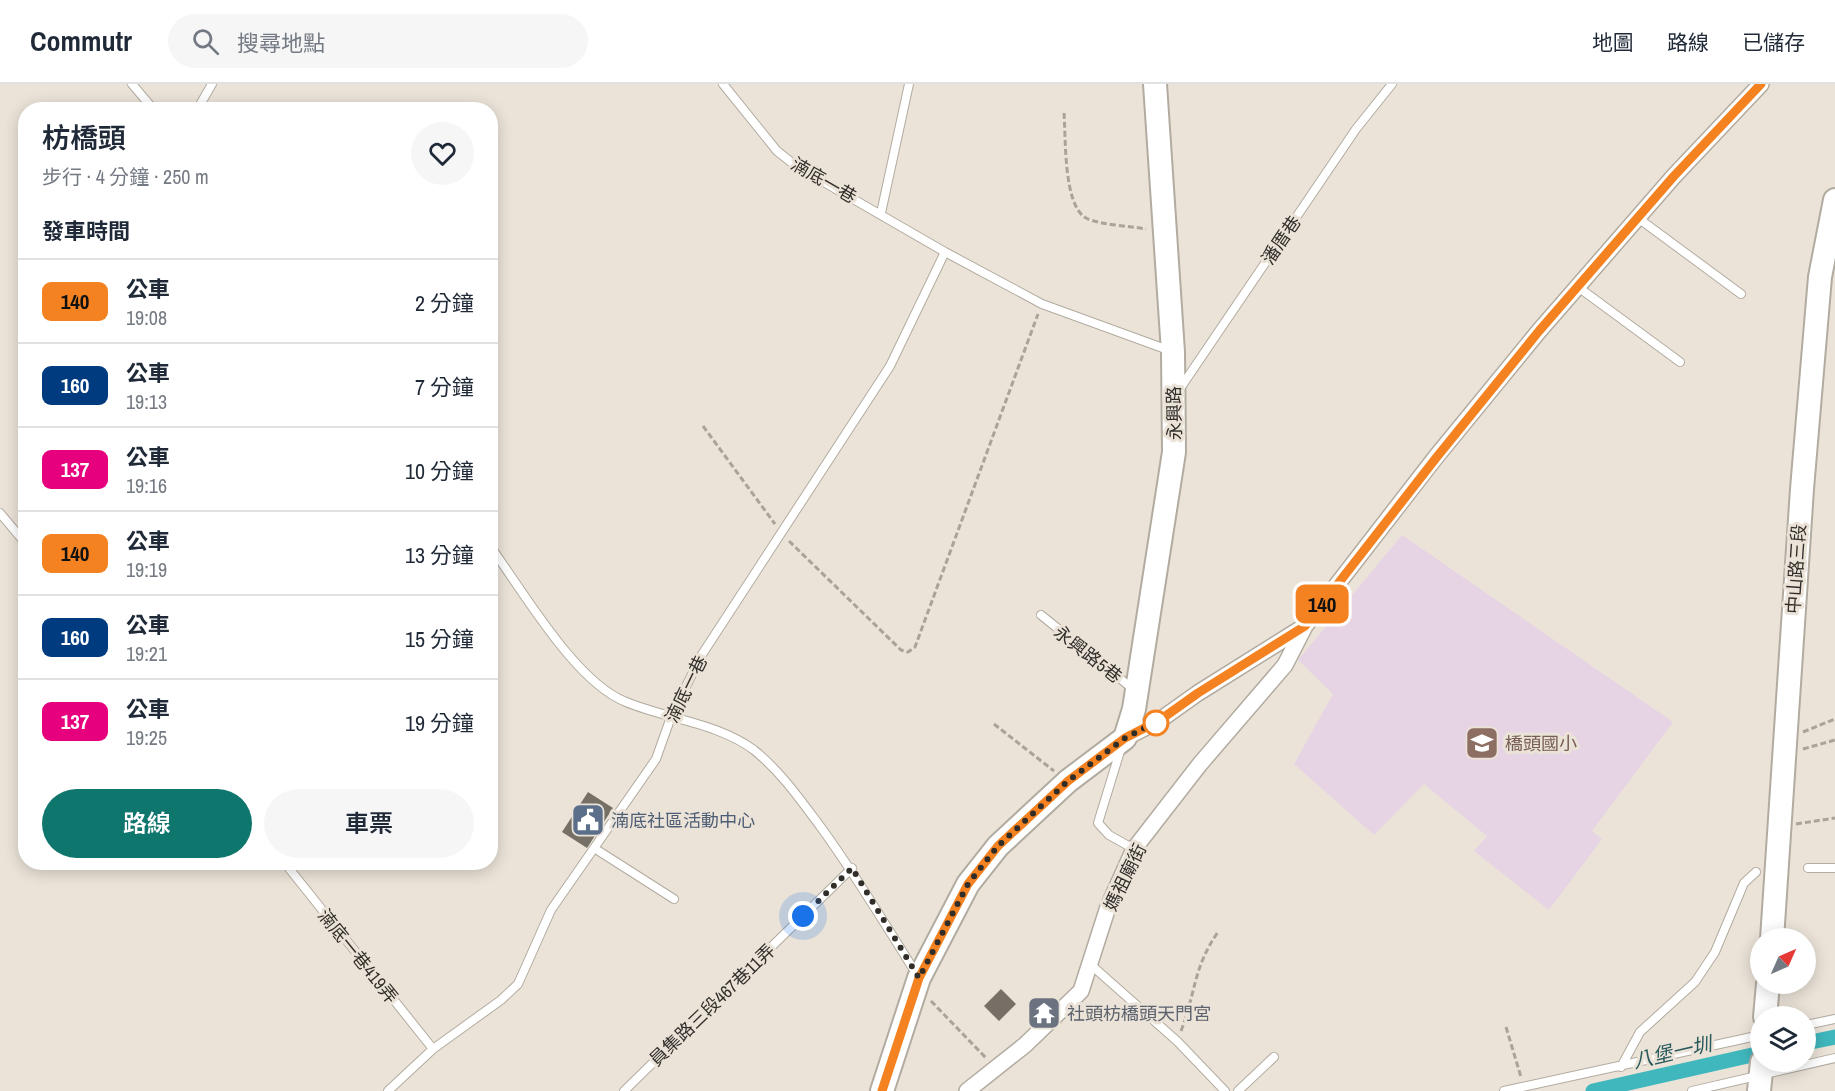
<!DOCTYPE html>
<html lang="zh-TW">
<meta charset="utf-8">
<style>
body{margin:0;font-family:"Archivo Narrow","Noto Sans TC",sans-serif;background:#f6f6f7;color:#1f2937;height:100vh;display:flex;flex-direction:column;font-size:22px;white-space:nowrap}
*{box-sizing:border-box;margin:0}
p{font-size:20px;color:#747a83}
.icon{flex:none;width:33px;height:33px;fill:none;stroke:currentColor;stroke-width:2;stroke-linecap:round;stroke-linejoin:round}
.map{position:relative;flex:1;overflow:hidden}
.sheet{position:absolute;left:18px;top:18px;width:480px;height:768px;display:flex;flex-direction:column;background:#fff;border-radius:24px;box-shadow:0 3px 15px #0003}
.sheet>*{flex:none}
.badge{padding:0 12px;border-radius:9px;font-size:21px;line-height:39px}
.needle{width:39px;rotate:45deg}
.controls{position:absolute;left:1750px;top:844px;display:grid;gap:12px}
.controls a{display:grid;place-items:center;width:66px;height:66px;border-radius:50%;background:#fff;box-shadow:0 3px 15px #0003;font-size:30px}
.you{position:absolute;width:30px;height:30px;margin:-15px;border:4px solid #fff;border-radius:50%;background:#1a73e8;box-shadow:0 0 0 9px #1a73e833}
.map>.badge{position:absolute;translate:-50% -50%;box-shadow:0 0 0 3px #fff}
h2{padding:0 24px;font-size:22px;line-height:54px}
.round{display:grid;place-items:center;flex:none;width:63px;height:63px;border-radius:32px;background:#f6f6f7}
.head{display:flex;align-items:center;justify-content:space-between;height:102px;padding:0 24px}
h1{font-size:28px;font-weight:600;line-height:45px}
.button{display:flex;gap:12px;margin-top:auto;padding:12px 24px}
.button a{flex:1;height:69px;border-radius:36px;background:#0f766e;color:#fff;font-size:24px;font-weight:600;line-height:69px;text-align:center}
.button a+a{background:#f6f6f7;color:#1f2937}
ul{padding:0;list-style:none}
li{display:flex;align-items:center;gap:18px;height:84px;padding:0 24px;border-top:2px solid #e0e1e3}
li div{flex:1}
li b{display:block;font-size:22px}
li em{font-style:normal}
li .badge{min-width:66px;font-weight:700;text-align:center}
header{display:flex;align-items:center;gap:36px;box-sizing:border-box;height:84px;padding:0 30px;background:#fff;border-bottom:2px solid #e0e1e3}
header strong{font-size:28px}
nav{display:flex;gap:33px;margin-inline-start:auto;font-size:21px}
.search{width:420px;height:54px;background:#f6f6f7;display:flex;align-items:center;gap:15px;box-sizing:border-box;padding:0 21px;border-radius:33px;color:#747a83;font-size:22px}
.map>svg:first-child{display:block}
.education{fill:#e6d4e5}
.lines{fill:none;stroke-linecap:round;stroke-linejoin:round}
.canal{stroke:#40b7bd;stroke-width:15}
.building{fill:#766f65}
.lane-casing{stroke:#b2aba0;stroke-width:10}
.street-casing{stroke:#b2aba0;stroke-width:18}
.secondary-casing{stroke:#b2aba0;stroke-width:26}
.path{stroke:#a9a39a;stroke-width:3;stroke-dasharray:6 3;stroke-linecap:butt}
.lane{stroke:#fff;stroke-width:8}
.street{stroke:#fff;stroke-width:15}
.secondary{stroke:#fff;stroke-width:22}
.line-casing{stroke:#fff;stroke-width:14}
.line{stroke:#f58220;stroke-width:9}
.walk{stroke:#312e2a;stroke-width:6;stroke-dasharray:0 10.8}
.stop-dot{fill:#fff;stroke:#f58220;stroke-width:3}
.labels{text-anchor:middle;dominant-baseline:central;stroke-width:6;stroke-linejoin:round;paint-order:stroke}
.street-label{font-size:18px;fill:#312e2a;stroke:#ebe3d8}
.education-label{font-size:18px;fill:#785e54;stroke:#ebe3d8;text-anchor:start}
.service-label{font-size:18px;fill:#4e5e75;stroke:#ebe3d8;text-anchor:start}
.worship-label{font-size:18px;fill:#5b616d;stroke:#ebe3d8;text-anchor:start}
.water-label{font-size:20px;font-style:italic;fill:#285a5c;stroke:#ebe3d8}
</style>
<header>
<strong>Commutr</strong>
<div class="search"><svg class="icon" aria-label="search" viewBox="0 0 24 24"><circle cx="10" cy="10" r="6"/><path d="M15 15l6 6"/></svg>搜尋地點</div>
<nav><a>地圖</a><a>路線</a><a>已儲存</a></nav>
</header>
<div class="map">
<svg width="1835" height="1007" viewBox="0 0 1835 1007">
<rect width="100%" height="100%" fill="#ebe3d8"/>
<path class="education" d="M 1402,451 L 1673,638 L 1592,747 L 1602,755 L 1549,826 L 1474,767 L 1487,752 L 1424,700 L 1374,751 L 1294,680 L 1333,610 L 1298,576 Z"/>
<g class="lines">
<path class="canal" d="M 1806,959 L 1835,953
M 1593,1007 L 1761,969"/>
</g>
<path class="building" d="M 588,708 L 613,724 L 587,764 L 562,748 Z
M 1001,905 L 1016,920 L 999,937 L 984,922 Z"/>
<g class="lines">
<defs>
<path id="lane" d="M 132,0 L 154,26
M 723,0 L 777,67 L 796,82 L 945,168 L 1042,220 L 1171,267
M 197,26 L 212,0
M 881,129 L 909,0
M 1638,134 L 1741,210
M 1578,203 L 1680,278
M 1179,306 L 1356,45 L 1392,0
M 0,429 L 26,460
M 490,462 C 523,507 575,598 626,618 C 667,635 718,639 754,666 C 781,688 799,714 820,742 C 855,790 885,840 917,891
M 1041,531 L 1133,605
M 1121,664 L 1098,739 L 1109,751 L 1134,765
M 594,764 L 674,815
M 284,778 L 433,965
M 1808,784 L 1835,784
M 1090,880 L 1177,957 L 1225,1007
M 1806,941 L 1835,935
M 1621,983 L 1640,948 L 1695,898 L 1715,868 L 1744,799 L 1756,788
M 388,1007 L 433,965 L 501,916 L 518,900 L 551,826 L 656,675 L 671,633 L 701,572 L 890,282 L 945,168
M 624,1007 L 852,784
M 1238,1007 L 1274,973
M 1504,1007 L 1761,951
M 1692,1007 L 1835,974"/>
<path id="street" d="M 1125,654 L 1160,636 L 1198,609 L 1305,542 L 1435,374 L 1539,247 L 1674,92 L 1761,0
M 967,1007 L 1025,961 L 1081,907 L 1108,823 L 1134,765 L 1200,680 L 1285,581 L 1305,542"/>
<path id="secondary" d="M 1772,855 L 1802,405 L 1820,193 L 1835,116
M 1765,933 L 1768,900
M 882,1007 L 919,894 L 968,800 L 998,762 L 1068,697 L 1125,654 L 1134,625 L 1174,368 L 1173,268 L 1155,0
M 1759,1007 L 1762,978"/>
</defs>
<use href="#lane" class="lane-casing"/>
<use href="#street" class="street-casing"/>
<use href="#secondary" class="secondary-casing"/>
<path class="path" d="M 1064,29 C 1066,54 1063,121 1086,134 C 1099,141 1131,142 1146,145
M 703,342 L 775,440
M 789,457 L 901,566 L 908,568 L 915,563 L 1038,230
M 994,640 L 1054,687
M 1803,648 L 1835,635
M 1803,665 L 1835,656
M 1796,740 L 1835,734
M 931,917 L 987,975
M 1506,943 L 1521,993
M 1181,947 C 1196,908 1193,884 1218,848"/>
<use href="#lane" class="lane"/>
<use href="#street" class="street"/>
<use href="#secondary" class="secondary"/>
</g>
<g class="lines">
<defs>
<path id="line" d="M 882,1007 L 919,894 L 968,800 L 998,762 L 1068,697 L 1125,654 L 1160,636 L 1198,609 L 1305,542 L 1436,374 L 1539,247 L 1674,92 L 1761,0"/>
</defs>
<use href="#line" class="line-casing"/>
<use href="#line" class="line"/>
<path class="walk" d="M 803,832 L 852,784 L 919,894 L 968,800 L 998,762 L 1068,697 L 1125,654 L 1160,636 L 1156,639"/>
</g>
<defs>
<symbol id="school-square" viewBox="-11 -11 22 22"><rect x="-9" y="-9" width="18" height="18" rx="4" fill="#8d6e63" stroke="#ebe3d8"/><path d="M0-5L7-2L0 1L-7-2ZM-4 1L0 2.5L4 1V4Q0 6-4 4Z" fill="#fff"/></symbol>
<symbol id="civic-square" viewBox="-11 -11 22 22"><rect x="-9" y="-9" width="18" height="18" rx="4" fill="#5c6f8a" stroke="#ebe3d8"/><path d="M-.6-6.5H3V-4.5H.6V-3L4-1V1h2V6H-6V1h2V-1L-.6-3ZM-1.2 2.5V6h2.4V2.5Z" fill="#fff"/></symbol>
<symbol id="temple-square" viewBox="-11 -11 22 22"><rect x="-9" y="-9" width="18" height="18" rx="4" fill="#6b7280" stroke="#ebe3d8"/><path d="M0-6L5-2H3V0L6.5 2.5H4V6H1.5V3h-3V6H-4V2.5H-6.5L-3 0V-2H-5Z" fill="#fff"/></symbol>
</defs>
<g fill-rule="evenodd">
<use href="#school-square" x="1463" y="640" width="38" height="38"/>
<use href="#civic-square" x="569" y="717" width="38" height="38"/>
<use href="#temple-square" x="1025" y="910" width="38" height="38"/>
</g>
<circle class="stop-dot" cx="1156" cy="639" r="12"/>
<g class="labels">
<g class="street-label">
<text transform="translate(824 96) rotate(30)">湳底一巷</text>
<text transform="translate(1281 156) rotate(-56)">潘厝巷</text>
<text transform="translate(1174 329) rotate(-91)">永興路</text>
<text transform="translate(1796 485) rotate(-86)">中山路三段</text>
<text transform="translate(1088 570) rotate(38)">永興路5巷</text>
<text transform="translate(686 605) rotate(-64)">湳底一巷</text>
<text transform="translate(1125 793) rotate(-64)">媽祖廟街</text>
<text transform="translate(358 872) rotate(51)">湳底一巷419弄</text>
<text transform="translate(712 921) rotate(-44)">員集路三段467巷11弄</text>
</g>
<g class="education-label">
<text x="1505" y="659">橋頭國小</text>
</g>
<g class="service-label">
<text x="611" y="736">湳底社區活動中心</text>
</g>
<g class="worship-label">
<text x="1067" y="929">社頭枋橋頭天門宮</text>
</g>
<g class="water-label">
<text transform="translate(1672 968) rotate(-13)">八堡一圳</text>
</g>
</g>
</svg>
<div class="controls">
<a><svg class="needle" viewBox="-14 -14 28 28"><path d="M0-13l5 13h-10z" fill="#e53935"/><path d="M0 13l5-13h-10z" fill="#747a83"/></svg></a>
<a><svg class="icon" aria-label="layers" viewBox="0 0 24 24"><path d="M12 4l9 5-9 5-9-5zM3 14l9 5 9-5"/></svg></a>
</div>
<div class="you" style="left:803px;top:832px"></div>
<b class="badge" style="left:1322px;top:520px;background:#f58220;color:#111">140</b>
<section class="sheet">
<div class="head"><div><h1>枋橋頭</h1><p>步行 · 4 分鐘 · 250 m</p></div><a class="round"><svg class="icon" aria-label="heart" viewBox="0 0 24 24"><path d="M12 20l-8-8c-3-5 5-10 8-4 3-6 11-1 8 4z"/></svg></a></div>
<h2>發車時間</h2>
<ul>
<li><span class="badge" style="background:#f58220;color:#111">140</span><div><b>公車</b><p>19:08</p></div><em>2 分鐘</em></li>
<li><span class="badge" style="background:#003b80;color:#fff">160</span><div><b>公車</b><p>19:13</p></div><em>7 分鐘</em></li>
<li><span class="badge" style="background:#e6007e;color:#fff">137</span><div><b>公車</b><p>19:16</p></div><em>10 分鐘</em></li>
<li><span class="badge" style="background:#f58220;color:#111">140</span><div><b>公車</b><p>19:19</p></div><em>13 分鐘</em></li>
<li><span class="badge" style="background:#003b80;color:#fff">160</span><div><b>公車</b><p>19:21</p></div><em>15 分鐘</em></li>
<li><span class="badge" style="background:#e6007e;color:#fff">137</span><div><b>公車</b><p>19:25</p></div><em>19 分鐘</em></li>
</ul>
<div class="button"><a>路線</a><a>車票</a></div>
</section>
</div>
